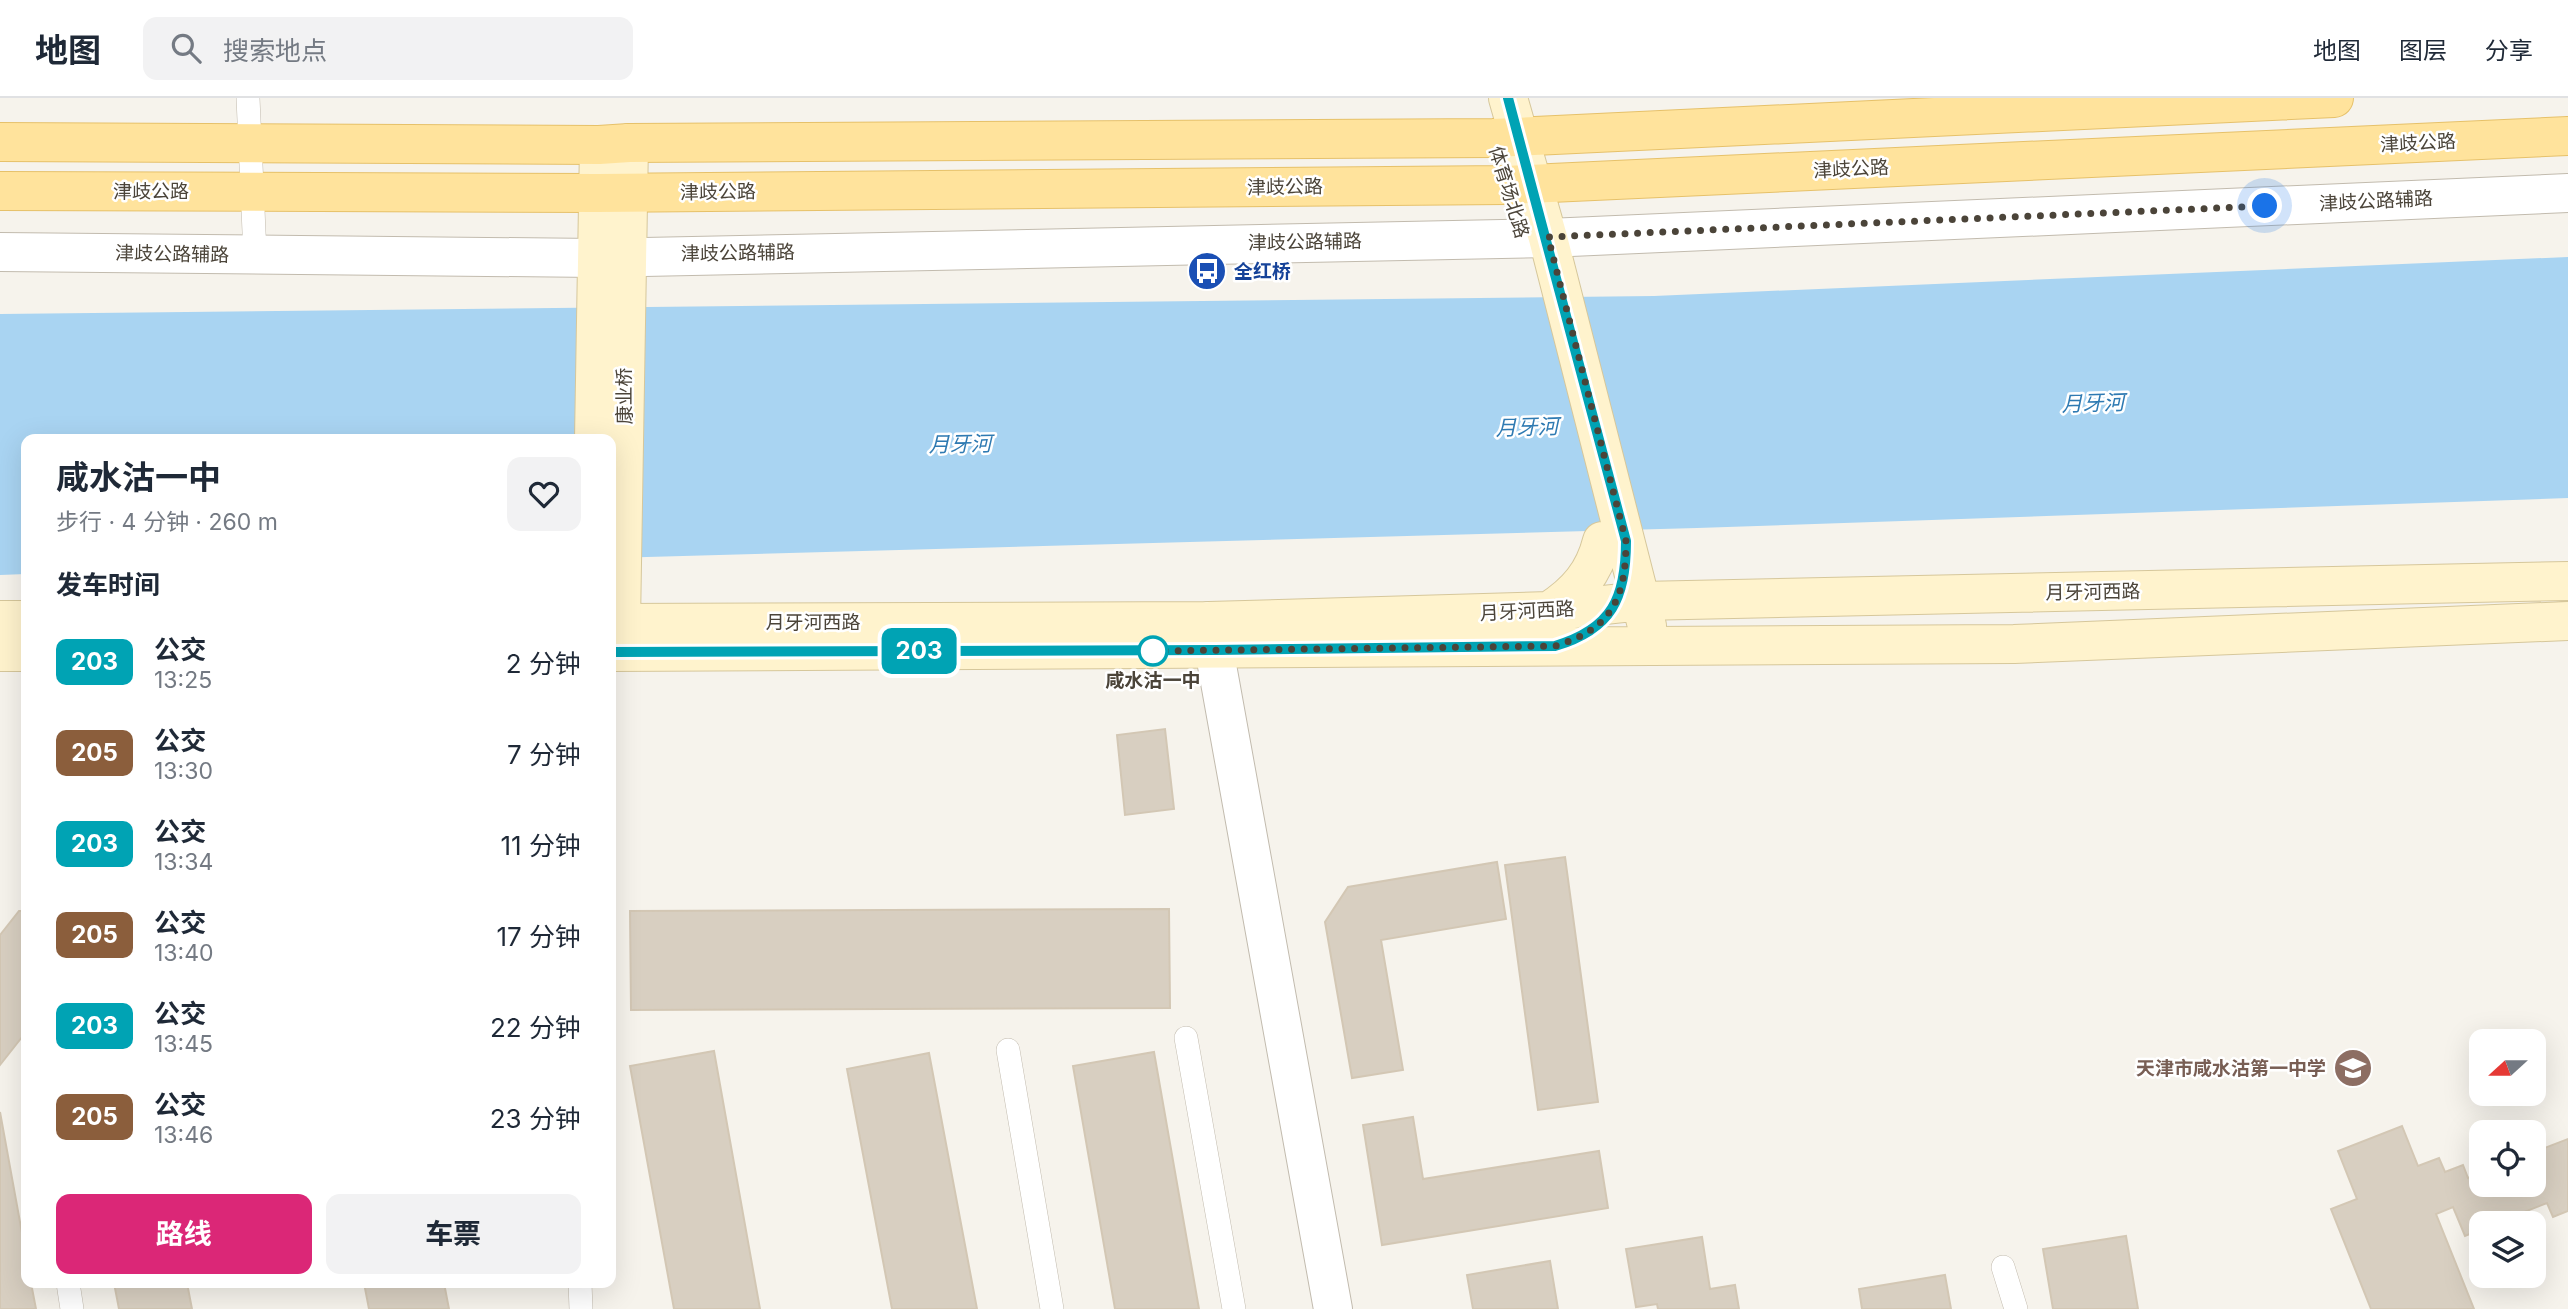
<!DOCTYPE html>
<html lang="zh">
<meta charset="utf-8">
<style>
body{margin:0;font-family:Inter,"Noto Sans SC",sans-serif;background:#f2f2f3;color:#1f2937;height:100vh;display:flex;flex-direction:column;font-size:26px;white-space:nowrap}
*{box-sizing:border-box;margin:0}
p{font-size:23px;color:#747a83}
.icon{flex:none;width:38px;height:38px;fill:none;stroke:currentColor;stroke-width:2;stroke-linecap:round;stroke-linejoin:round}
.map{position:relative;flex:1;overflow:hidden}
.drawer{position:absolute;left:21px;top:336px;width:595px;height:854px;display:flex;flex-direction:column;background:#fff;border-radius:14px;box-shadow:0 7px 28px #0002}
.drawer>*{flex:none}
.badge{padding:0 14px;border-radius:10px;font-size:24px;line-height:46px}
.needle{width:46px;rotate:249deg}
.tools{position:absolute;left:2469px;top:931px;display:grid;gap:14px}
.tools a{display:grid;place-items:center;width:77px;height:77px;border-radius:14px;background:#fff;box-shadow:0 7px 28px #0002;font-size:35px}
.you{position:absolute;width:35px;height:35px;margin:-18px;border:5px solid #fff;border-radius:50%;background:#1a73e8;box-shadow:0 0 0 10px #1a73e833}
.map>.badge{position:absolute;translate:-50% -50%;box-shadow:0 0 0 4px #fff}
h2{padding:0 35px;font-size:26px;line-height:63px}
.round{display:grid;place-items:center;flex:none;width:74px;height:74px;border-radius:14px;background:#f2f2f3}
.head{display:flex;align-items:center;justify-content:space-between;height:119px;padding:0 35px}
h1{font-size:33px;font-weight:700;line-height:52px}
.button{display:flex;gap:14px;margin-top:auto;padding:14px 35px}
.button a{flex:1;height:80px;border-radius:14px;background:#db2777;color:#fff;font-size:28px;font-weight:700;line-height:80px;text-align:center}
.button a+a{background:#f2f2f3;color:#1f2937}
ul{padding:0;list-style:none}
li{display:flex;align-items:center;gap:21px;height:91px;padding:0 35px}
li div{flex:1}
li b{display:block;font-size:26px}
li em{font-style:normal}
li .badge{min-width:77px;font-weight:700;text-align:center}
header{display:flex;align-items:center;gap:42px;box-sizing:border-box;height:98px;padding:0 35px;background:#fff;border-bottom:2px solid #e0e1e3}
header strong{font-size:33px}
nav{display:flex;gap:38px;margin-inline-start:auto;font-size:24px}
.search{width:490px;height:63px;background:#f2f2f3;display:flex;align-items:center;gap:18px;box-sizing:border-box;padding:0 24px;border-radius:14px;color:#747a83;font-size:26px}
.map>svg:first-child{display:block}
.water{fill:#a9d4f2}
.building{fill:#d8cfc1;stroke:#d3c7b4;stroke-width:2}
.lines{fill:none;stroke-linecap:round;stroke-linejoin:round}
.lane-casing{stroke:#c2bbae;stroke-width:24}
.street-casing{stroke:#c2bbae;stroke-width:40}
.secondary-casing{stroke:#d6c79b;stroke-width:40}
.primary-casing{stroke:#e6c16a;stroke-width:40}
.lane{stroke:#fff;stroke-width:23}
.street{stroke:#fff;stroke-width:38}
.secondary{stroke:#fff3cd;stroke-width:38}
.primary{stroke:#ffe39c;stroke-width:38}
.line-casing{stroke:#fff;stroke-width:16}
.line{stroke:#00a3b4;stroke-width:10}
.walk{stroke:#4b4439;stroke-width:7;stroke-dasharray:0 12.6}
.stop-dot{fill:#fff;stroke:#00a3b4;stroke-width:3.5}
.labels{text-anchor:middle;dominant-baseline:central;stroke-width:5;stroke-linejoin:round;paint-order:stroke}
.street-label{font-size:19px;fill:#4b4439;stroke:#fff}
.transit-label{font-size:19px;font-weight:bold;fill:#164399;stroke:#fff;text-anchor:start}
.stop-label{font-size:19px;font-weight:bold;fill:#4b4439;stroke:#fff}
.education-label{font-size:19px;font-weight:bold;fill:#785e54;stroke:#fff;text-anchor:end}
.water-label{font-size:21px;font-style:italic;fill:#2e7ab2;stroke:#fff}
</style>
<header>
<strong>地图</strong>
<div class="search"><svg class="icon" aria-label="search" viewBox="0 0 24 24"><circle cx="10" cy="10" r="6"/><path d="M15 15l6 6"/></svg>搜索地点</div>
<nav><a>地图</a><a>图层</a><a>分享</a></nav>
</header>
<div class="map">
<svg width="2568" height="1211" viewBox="0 0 2568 1211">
<rect width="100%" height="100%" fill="#f6f3ec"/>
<path class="water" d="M 2568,159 L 2568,400 L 1697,430 L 611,460 L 611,341 L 26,341 L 26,476 L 0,477 L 0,216 L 1654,198 Z"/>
<path class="building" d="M 1165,631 L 1174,711 L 1125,717 L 1117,637 Z
M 1565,759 L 1598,1004 L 1538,1012 L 1505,767 Z
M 1497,764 L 1506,821 L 1381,842 L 1403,972 L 1352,980 L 1325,824 L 1348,789 Z
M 1169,811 L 1170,910 L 631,912 L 630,813 Z
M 19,813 L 26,813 L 26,934 L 0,967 L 0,837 Z
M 714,953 L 760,1211 L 674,1211 L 630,968 Z
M 1154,954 L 1199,1211 L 1115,1211 L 1073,968 Z
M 929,955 L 977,1211 L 892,1211 L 847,971 Z
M 0,1014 L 26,1157 L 26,1185 L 31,1185 L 36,1211 L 0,1211 Z
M 1413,1019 L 1423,1081 L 1599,1053 L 1608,1110 L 1382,1147 L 1363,1027 Z
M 2402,1028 L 2418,1068 L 2439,1060 L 2445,1074 L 2463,1067 L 2468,1080 L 2482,1075 L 2482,1087 L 2534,1087 L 2534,1054 L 2568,1041 L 2568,1113 L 2553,1119 L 2547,1105 L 2496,1125 L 2482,1125 L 2482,1131 L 2465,1138 L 2453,1109 L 2436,1116 L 2474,1211 L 2371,1211 L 2331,1111 L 2357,1101 L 2338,1053 Z
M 2126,1138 L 2138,1211 L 2053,1211 L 2043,1151 Z
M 1702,1139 L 1710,1191 L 1735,1187 L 1739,1211 L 1658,1211 L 1657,1206 L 1636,1209 L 1626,1151 Z
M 1550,1163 L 1558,1211 L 1473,1211 L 1467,1177 Z
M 1945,1177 L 1951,1211 L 1862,1211 L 1859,1191 Z
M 114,1185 L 187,1185 L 192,1211 L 119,1211 Z
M 364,1185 L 444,1185 L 449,1211 L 369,1211 Z"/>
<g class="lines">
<defs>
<path id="lane" d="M 248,0 L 255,156
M 1186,940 L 1234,1211
M 1008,952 L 1052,1211
M 2003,1169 L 2016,1211
M 68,1185 L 72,1211
M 580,1185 L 581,1211"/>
<path id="street" d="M 0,154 L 596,160 L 1548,140 L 2568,95
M 1209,523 L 1333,1211"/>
<path id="secondary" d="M 1508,0 L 1548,140 L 1647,528
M 594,341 L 599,47
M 1549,513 C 1577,495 1594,475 1602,443
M 0,522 L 26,522
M 611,525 L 1209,523 L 1549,513 L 1641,503 L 2568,483
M 611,536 L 621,525 L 629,45
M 0,554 L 26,554
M 611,554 L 2014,546 L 2568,523"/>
<path id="primary" d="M 0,44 L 599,47 L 629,45 L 1493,40 L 2334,0
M 0,93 L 598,95 L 1506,87 L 2568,38"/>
</defs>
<use href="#lane" class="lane-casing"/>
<use href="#street" class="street-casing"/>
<use href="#secondary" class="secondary-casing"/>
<use href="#primary" class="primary-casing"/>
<use href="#lane" class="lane"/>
<use href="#street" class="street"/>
<use href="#secondary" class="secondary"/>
<use href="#primary" class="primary"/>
</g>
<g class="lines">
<defs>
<path id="line" d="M 611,554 L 1215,552 L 1555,548 C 1612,531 1626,500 1626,443 L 1508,0"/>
</defs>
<use href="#line" class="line-casing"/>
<use href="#line" class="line"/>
<path class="walk" d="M 1153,553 L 1555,548 C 1612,531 1626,500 1626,443 L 1548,139 L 2265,108"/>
</g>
<defs>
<symbol id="bus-disc" viewBox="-11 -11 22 22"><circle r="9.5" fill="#1a4fb4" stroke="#fff"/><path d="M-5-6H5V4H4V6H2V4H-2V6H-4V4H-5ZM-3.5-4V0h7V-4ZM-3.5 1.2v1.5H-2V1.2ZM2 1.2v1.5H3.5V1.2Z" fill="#fff"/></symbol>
<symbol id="school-disc" viewBox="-11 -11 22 22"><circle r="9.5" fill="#8d6e63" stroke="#fff"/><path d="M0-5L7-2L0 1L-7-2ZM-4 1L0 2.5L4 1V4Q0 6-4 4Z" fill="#fff"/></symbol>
</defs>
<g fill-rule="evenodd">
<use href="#bus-disc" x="1185" y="151" width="44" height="44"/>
<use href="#school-disc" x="2331" y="948" width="44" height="44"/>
</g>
<circle class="stop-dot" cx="1153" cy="553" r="14"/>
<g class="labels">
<g class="street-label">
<text transform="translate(2418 45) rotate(-3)">津歧公路</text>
<text transform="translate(1851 71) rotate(-3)">津歧公路</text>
<text transform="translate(1285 89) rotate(-1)">津歧公路</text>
<text x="151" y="93">津歧公路</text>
<text transform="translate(718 94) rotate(-1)">津歧公路</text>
<text transform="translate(1509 94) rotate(73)">体育场北路</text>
<text transform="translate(2376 103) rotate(-3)">津歧公路辅路</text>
<text transform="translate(1305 144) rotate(-1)">津歧公路辅路</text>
<text transform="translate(738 155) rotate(-1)">津歧公路辅路</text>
<text transform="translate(172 156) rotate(1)">津歧公路辅路</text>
<text transform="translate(624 298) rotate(-90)">康业桥</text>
<text transform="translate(2093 494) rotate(-1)">月牙河西路</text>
<text transform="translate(1527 513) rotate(-3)">月牙河西路</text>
<text x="813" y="524">月牙河西路</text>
</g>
<g class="transit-label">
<text x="1234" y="173">全红桥</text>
</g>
<g class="stop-label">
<text x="1153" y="582">咸水沽一中</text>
</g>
<g class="education-label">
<text x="2326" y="970">天津市咸水沽第一中学</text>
</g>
<g class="water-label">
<text transform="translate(2093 305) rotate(-2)">月牙河</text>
<text transform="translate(1527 329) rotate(-2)">月牙河</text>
<text transform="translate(960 346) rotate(-1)">月牙河</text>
</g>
</g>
</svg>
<div class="tools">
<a><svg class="needle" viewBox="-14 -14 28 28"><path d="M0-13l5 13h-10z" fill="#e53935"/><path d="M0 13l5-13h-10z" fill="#747a83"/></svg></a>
<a><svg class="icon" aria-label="locate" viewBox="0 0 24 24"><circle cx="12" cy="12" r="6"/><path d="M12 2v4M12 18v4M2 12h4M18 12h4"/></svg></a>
<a><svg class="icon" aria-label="layers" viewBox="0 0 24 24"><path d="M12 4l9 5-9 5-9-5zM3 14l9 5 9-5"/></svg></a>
</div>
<div class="you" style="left:2265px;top:108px"></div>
<b class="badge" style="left:919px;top:553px;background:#00a3b4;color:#fff">203</b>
<section class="drawer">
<div class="head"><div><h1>咸水沽一中</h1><p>步行 · 4 分钟 · 260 m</p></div><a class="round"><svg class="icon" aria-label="heart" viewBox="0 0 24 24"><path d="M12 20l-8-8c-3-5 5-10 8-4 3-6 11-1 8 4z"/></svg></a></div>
<h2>发车时间</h2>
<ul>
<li><span class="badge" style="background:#00a3b4;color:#fff">203</span><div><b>公交</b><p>13:25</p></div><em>2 分钟</em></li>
<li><span class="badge" style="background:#8b5e3c;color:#fff">205</span><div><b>公交</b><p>13:30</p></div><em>7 分钟</em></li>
<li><span class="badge" style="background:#00a3b4;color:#fff">203</span><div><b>公交</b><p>13:34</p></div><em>11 分钟</em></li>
<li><span class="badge" style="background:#8b5e3c;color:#fff">205</span><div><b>公交</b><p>13:40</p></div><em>17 分钟</em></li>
<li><span class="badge" style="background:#00a3b4;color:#fff">203</span><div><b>公交</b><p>13:45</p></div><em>22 分钟</em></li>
<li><span class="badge" style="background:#8b5e3c;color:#fff">205</span><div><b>公交</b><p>13:46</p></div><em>23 分钟</em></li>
</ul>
<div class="button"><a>路线</a><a>车票</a></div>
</section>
</div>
